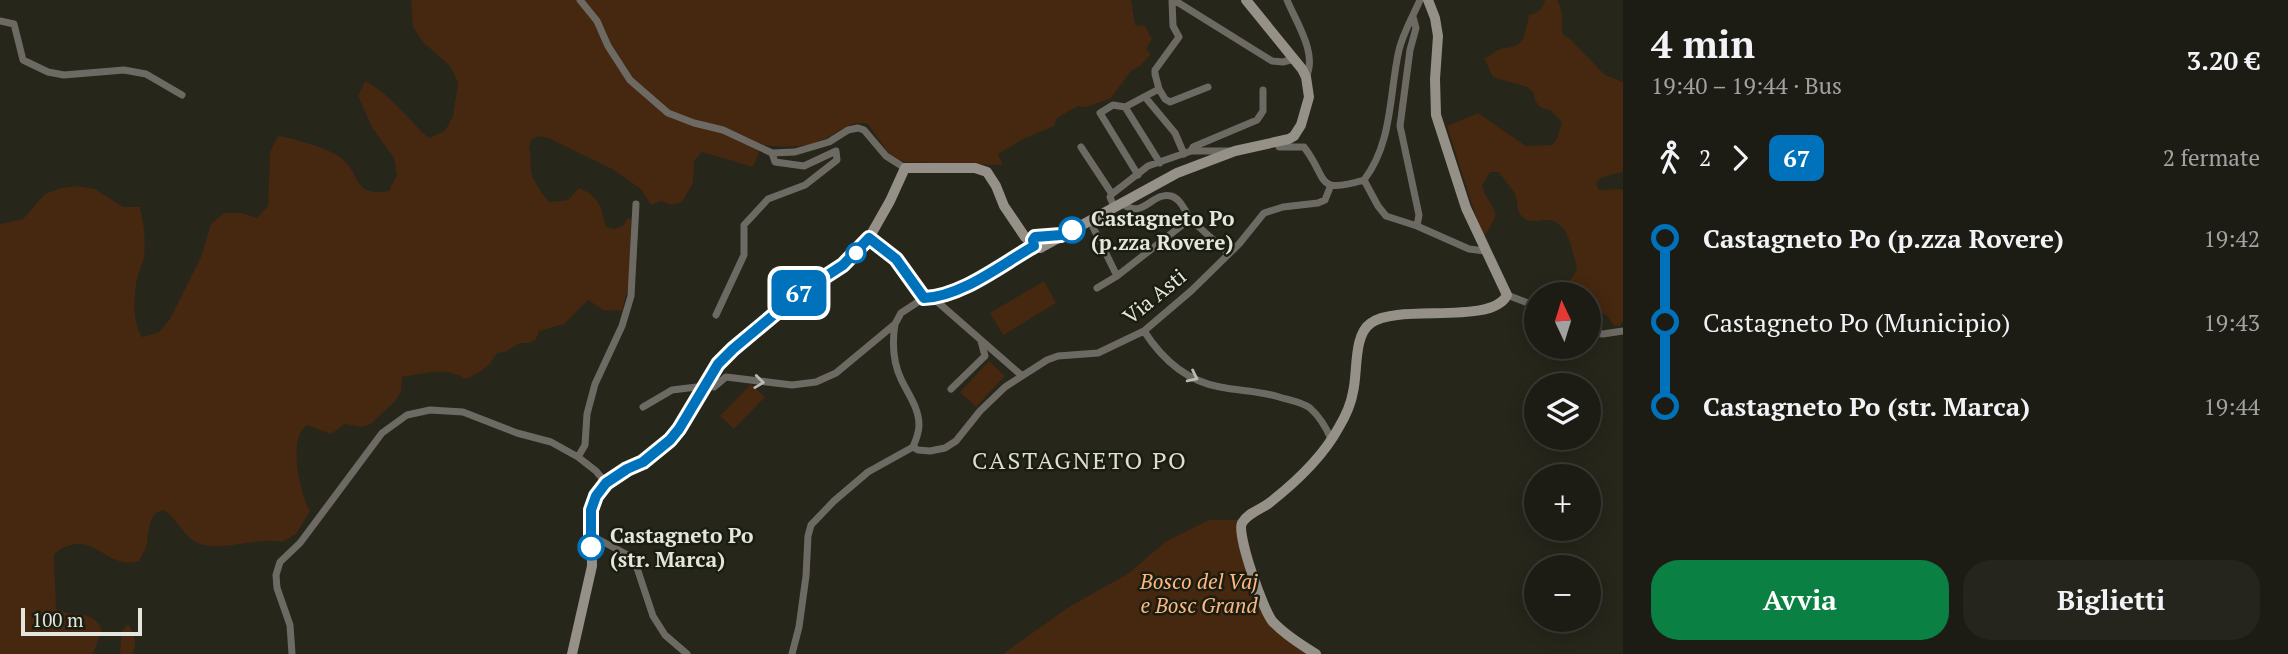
<!DOCTYPE html>
<html lang="it">
<meta charset="utf-8">
<style>
body{margin:0;font-family:"PT Serif",serif;background:#25251d;color:#f1f3f6;height:100vh;display:flex;flex-direction:column;font-size:26px;white-space:nowrap}
*{box-sizing:border-box;margin:0}
p{font-size:23px;color:#a0a1a0}
.icon{flex:none;width:38px;height:38px;fill:none;stroke:currentColor;stroke-width:2;stroke-linecap:round;stroke-linejoin:round}
.map{position:relative;flex:1;overflow:hidden}
.drawer{display:flex;flex-direction:column;background:#1c1c14;width:665px}
.drawer>*{flex:none}
.badge{padding:0 14px;border-radius:10px;font-size:24px;line-height:46px}
.needle{width:46px;rotate:356deg}
.controls{position:absolute;left:1524px;top:282px;display:grid;gap:14px}
.controls a{display:grid;place-items:center;width:77px;height:77px;border-radius:50%;background:#1c1c14;box-shadow:0 4px 18px #0003,0 0 0 2px #3a3a34;font-size:35px}
.scale{position:absolute;left:21px;bottom:18px;width:121px;box-sizing:border-box;padding-left:7px;border:4px solid #e4e5dd;border-top:0;font-size:19px;line-height:24px;white-space:nowrap;color:#e4e5dd;-webkit-text-stroke:5px #1c1d11;paint-order:stroke}
.map>.badge{position:absolute;translate:-50% -50%;box-shadow:0 0 0 4px #fff}
.legs{display:flex;align-items:center;gap:10px;height:77px;padding:0 28px;font-size:23px}
.legs p{margin-inline-start:auto}
.head{display:flex;align-items:center;justify-content:space-between;height:119px;padding:0 28px}
h1{font-size:38px;font-weight:700;line-height:52px}
.primary-button{display:flex;gap:14px;margin-top:auto;padding:14px 28px}
.primary-button a{flex:1;height:80px;border-radius:28px;background:#0b8043;color:#fff;font-size:28px;font-weight:700;line-height:80px;text-align:center}
.primary-button a+a{background:#25251d;color:#f1f3f6}
ul{padding:0 28px;list-style:none}
li{display:flex;align-items:center;gap:24px;height:84px;font-size:26px}
li i{display:grid;place-items:center;width:10px;height:100%;margin:0 9px;background:currentColor}
li i::after{content:'';width:18px;height:18px;margin:-9px;border:5px solid;border-radius:50%;background:#1c1c14}
li p{margin-inline-start:auto}
li:first-child i{background:linear-gradient(#0000 50%,currentColor 0)}
li:last-child i{background:linear-gradient(currentColor 50%,#0000 0)}
main{display:flex;flex:1;min-height:0}
.map>svg:first-child{display:block}
.green{fill:#46270f}
.lines{fill:none;stroke-linecap:round;stroke-linejoin:round}
.street{stroke:#6d6a64;stroke-width:7}
.secondary{stroke:#969188;stroke-width:10}
.oneway{stroke:#babab3}
.line-1-casing{stroke:#fff;stroke-width:16}
.line-1{stroke:#0072bc;stroke-width:10}
.stop-1-dot{fill:#fff;stroke:#0072bc;stroke-width:3.5}
.labels{text-anchor:middle;dominant-baseline:central;stroke-width:5;stroke-linejoin:round;paint-order:stroke}
.stop-label{font-size:21px;font-weight:bold;fill:#e4e5dd;stroke:#1c1d11;text-anchor:start}
.street-label{font-size:21px;fill:#e4e5dd;stroke:#1c1d11}
.park-label{font-size:21px;font-style:italic;fill:#ffb681;stroke:#1c1d11}
.quarter-label{font-size:24px;letter-spacing:2px;fill:#dddecf;stroke:#1c1d11}
</style>
<main>
<div class="map">
<svg width="1623" height="654" viewBox="0 0 1623 654">
<rect width="100%" height="100%" fill="#26261b"/>
<path class="green" d="M 411,0 L 1131,0 L 1135,25 L 1145,26 L 1152,39 L 1146,49 L 1151,54 L 1140,66 L 1131,71 L 1111,98 L 1087,107 L 1078,106 L 1057,118 L 1054,126 L 1025,138 L 998,154 L 1003,165 L 904,162 L 889,154 L 868,124 C 847,119 836,136 818,142 C 802,148 779,147 762,145 L 753,167 L 702,152 L 694,161 L 693,183 L 682,202 L 672,205 L 661,201 L 651,205 L 641,189 L 612,169 L 548,138 L 538,136 L 531,140 L 529,148 C 532,157 530,163 531,171 C 533,181 542,194 549,202 L 568,200 L 579,188 C 600,196 601,208 606,227 L 614,229 L 623,226 L 627,219 L 631,218 L 630,281 L 622,311 L 603,310 L 588,300 L 564,324 L 539,331 L 536,339 L 529,343 L 520,343 L 505,352 L 497,353 C 490,366 478,375 464,379 C 448,366 421,374 402,377 L 401,392 L 396,400 L 371,424 L 362,427 L 345,424 L 331,434 L 307,425 C 287,439 300,492 310,511 L 296,534 L 282,542 C 256,536 217,555 194,541 C 182,533 176,518 164,510 L 155,513 C 148,524 149,531 147,543 C 146,549 142,556 139,561 C 106,572 92,524 54,554 L 56,609 C 73,618 93,608 102,630 L 93,654 L 0,654 L 0,224 L 23,219 L 45,194 L 61,188 L 78,186 L 95,189 L 123,207 L 140,207 C 144,224 146,240 144,257 C 143,264 139,271 137,278 C 134,298 132,320 142,337 L 159,332 L 170,319 L 201,257 L 211,224 L 224,213 L 241,213 L 257,218 L 268,206 L 270,152 L 278,136 C 293,138 328,148 340,157 C 363,174 350,197 389,191 L 397,175 L 394,158 L 373,129 L 358,96 L 365,81 C 392,95 407,119 429,138 L 445,131 L 453,116 L 458,82 L 450,66 L 423,42 L 413,27 Z
M 1545,0 L 1557,0 C 1565,12 1560,22 1563,35 L 1570,39 L 1605,75 L 1623,82 L 1623,172 L 1603,177 L 1596,182 L 1599,190 L 1623,189 L 1623,321 L 1620,326 L 1614,326 L 1607,316 L 1594,307 L 1596,302 L 1589,299 L 1589,294 C 1578,294 1573,291 1569,281 L 1574,275 L 1577,267 C 1571,251 1570,221 1547,220 C 1539,220 1532,223 1525,219 C 1515,212 1519,204 1515,194 C 1511,187 1503,179 1499,172 L 1490,172 L 1482,186 C 1485,197 1493,204 1496,216 L 1483,239 L 1447,126 L 1478,113 L 1526,146 L 1552,145 L 1557,139 L 1562,122 L 1550,110 L 1541,108 L 1535,101 L 1534,93 L 1527,87 L 1493,77 L 1484,58 C 1491,56 1493,53 1498,50 C 1503,47 1510,48 1515,46 C 1527,40 1526,26 1529,15 C 1538,13 1542,10 1545,0 Z
M 1044,281 L 1056,303 L 1003,335 L 990,313 Z
M 989,361 L 1005,376 L 976,407 L 960,392 Z
M 751,384 L 765,397 L 734,429 L 720,416 Z
M 1209,520 L 1244,520 C 1251,553 1259,603 1283,628 C 1293,638 1308,646 1319,654 L 1003,654 L 1069,607 L 1129,573 L 1165,542 Z
M 128,624 C 135,633 137,643 133,654 L 120,654 L 122,631 Z"/>
<g class="lines">
<path class="street" d="M 580,0 L 597,21 L 608,46 L 630,80 L 668,113 L 694,123 L 723,130 L 772,153 L 795,152 L 829,142 L 848,130 L 858,128 L 864,130 L 886,156 L 905,168
M 1174,0 L 1272,61 L 1283,62 L 1294,59
M 1287,0 C 1296,22 1318,54 1306,77
M 1413,17 L 1416,28 L 1410,50 L 1400,126 L 1419,215 L 1417,226
M 0,21 L 14,24 L 23,60 L 48,72 L 64,75 L 124,70 L 146,74 L 182,95
M 1159,89 L 1165,99 L 1170,102 L 1208,87
M 1145,97 L 1175,133 L 1184,154
M 1125,107 L 1160,163
M 1277,142 L 1279,147 L 1304,147 C 1329,179 1314,195 1364,180
M 1081,147 L 1112,194
M 1191,151 L 1193,147 L 1257,120 L 1263,111 L 1263,90
M 1138,175 L 1100,113 L 1113,105 L 1125,107 L 1159,89 L 1155,74 L 1155,70 L 1179,37 L 1173,26 L 1172,0
M 1364,180 C 1393,142 1389,94 1399,50 C 1403,33 1413,16 1420,0
M 1364,180 L 1378,206 L 1386,216 L 1417,226 L 1469,249 L 1485,251
M 1122,203 C 1143,221 1152,191 1171,196 C 1182,199 1185,213 1192,220 C 1203,232 1217,242 1228,253
M 1114,207 L 1110,197 L 1112,194 L 1148,166 L 1191,151 L 1232,151
M 1090,221 L 1117,276
M 869,238 L 896,259 L 924,298
M 1097,288 L 1117,276 L 1190,219
M 1507,295 L 1536,306
M 933,298 L 1021,375
M 716,315 L 744,255 L 744,225 L 768,199 L 805,185 L 837,160 L 836,151 L 804,166 L 775,162 L 772,153
M 895,324 C 892,343 893,362 901,379 C 908,394 919,408 919,425 C 919,433 916,440 913,447
M 1144,331 C 1162,359 1186,381 1220,387 C 1240,391 1260,391 1279,397 C 1289,400 1302,402 1310,408 C 1320,417 1326,427 1331,439
M 1589,332 L 1603,334 L 1623,331
M 706,384 L 714,387 L 726,377 L 792,385 L 816,382 L 836,373 L 895,324 L 901,313 L 924,298 L 933,298 L 961,288 L 1034,245
M 951,389 L 985,356 L 981,341
M 643,407 L 672,390 L 705,386
M 913,447 L 918,450 L 930,451 L 945,448 L 956,441 L 980,411 L 1005,387 L 1047,360 L 1058,356 L 1098,353 L 1144,331 L 1191,291 L 1239,244 L 1264,213 L 1283,207 L 1318,203 L 1325,200 L 1331,185
M 578,457 L 585,445 L 587,414 L 595,384 L 622,326 L 631,296 L 636,204
M 590,535 L 626,554 L 636,565 L 653,616 L 665,635 L 687,654
M 292,654 L 290,625 L 277,588 L 276,575 L 280,562 L 300,543 L 382,433 L 407,415 L 430,410 L 463,412 L 517,433 L 551,442 L 578,457 L 596,471 L 606,483
M 792,654 L 799,627 L 806,576 L 808,536 L 811,525 L 834,501 L 868,472 L 913,447"/>
<path class="secondary" d="M 1043,245 L 1044,240 L 1041,237 L 1034,238 L 1034,245 L 1040,248 L 1177,173 L 1235,151 L 1289,139 L 1294,136 L 1301,125 L 1309,97 L 1306,77 L 1302,69 L 1246,0
M 572,654 L 592,566 L 591,510 L 595,496 L 606,483 L 615,476 L 643,462 L 670,440 L 679,429 L 718,364 L 733,349 L 800,293 L 843,265 L 855,254 L 869,238 L 890,201 L 905,168 L 975,168 L 987,172 L 996,186 L 1004,206 L 1025,237 L 1033,244
M 1316,654 C 1301,645 1285,635 1273,622 C 1264,612 1236,534 1242,523 C 1248,513 1259,510 1268,504 C 1295,483 1323,457 1339,427 C 1345,417 1351,404 1353,392 C 1358,372 1353,335 1371,323 C 1398,303 1492,326 1507,295 L 1466,208 L 1436,115 L 1435,79 L 1438,36 L 1435,18 L 1428,0"/>
</g>
<defs><path id="oneway-chevron" d="M-2-3.5L2.5 0L-2 3.5" fill="none" stroke-width="1.6" stroke-linecap="round" stroke-linejoin="round" transform="scale(1.75)"/></defs>
<g class="oneway">
<use href="#oneway-chevron" transform="translate(1193 377) rotate(26)"/>
<use href="#oneway-chevron" transform="translate(759 382) rotate(7)"/>
</g>
<g class="lines">
<defs>
<path id="line-1" d="M 591,547 L 591,510 L 596,496 L 606,483 L 627,469 L 643,462 L 670,440 L 679,429 L 718,364 L 733,349 L 800,293 L 843,265 L 869,238 L 896,259 L 924,298 C 961,297 1002,264 1034,246 L 1033,240 L 1035,237 L 1061,235 L 1072,230"/>
</defs>
<use href="#line-1" class="line-1-casing"/>
<use href="#line-1" class="line-1"/>
</g>
<g class="stop-1-dot">
<circle cx="1072" cy="230" r="12"/>
<circle cx="856" cy="253" r="9"/>
<circle cx="591" cy="547" r="12"/>
</g>
<g class="labels">
<g class="stop-label">
<text x="1091" y="218">Castagneto Po<tspan x="1091" dy="24">(p.zza Rovere)</tspan></text>
<text x="610" y="535">Castagneto Po<tspan x="610" dy="24">(str. Marca)</tspan></text>
</g>
<g class="street-label">
<text transform="translate(1154 296) rotate(-39)">Via Asti</text>
</g>
<g class="park-label">
<text x="1199" y="581">Bosco del Vaj<tspan x="1199" dy="24">e Bosc Grand</tspan></text>
</g>
<g class="quarter-label">
<text x="1080" y="460">CASTAGNETO PO</text>
</g>
</g>
</svg>
<div class="controls">
<a><svg class="needle" viewBox="-14 -14 28 28"><path d="M0-13l5 13h-10z" fill="#e53935"/><path d="M0 13l5-13h-10z" fill="#a0a1a0"/></svg></a>
<a><svg class="icon" aria-label="layers" viewBox="0 0 24 24"><path d="M12 4l9 5-9 5-9-5zM3 14l9 5 9-5"/></svg></a>
<a>+</a>
<a>−</a>
</div>
<div class="scale">100 m</div>
<b class="badge" style="left:799px;top:293px;background:#0072bc;color:#fff">67</b>
</div>
<section class="drawer">
<div class="head"><div><h1>4 min</h1><p>19:40 – 19:44 · Bus</p></div><b>3.20 €</b></div>
<div class="legs"><svg class="icon" aria-label="walk" viewBox="0 0 24 24"><circle cx="13" cy="4" r="2"/><path d="M13 8l-2 6 4 7M11 14l-3 7M7 12l3-4h3l4 4"/></svg>2<svg class="icon" aria-label="forward" viewBox="0 0 24 24"><path d="M9 5l7 7-7 7"/></svg><b class="badge" style="background:#0072bc;color:#fff">67</b><p>2 fermate</p></div>
<ul>
<li><i style="color:#0072bc"></i><b>Castagneto Po (p.zza Rovere)</b><p>19:42</p></li>
<li><i style="color:#0072bc"></i><span>Castagneto Po (Municipio)</span><p>19:43</p></li>
<li><i style="color:#0072bc"></i><b>Castagneto Po (str. Marca)</b><p>19:44</p></li>
</ul>
<div class="primary-button"><a>Avvia</a><a>Biglietti</a></div>
</section>
</main>
